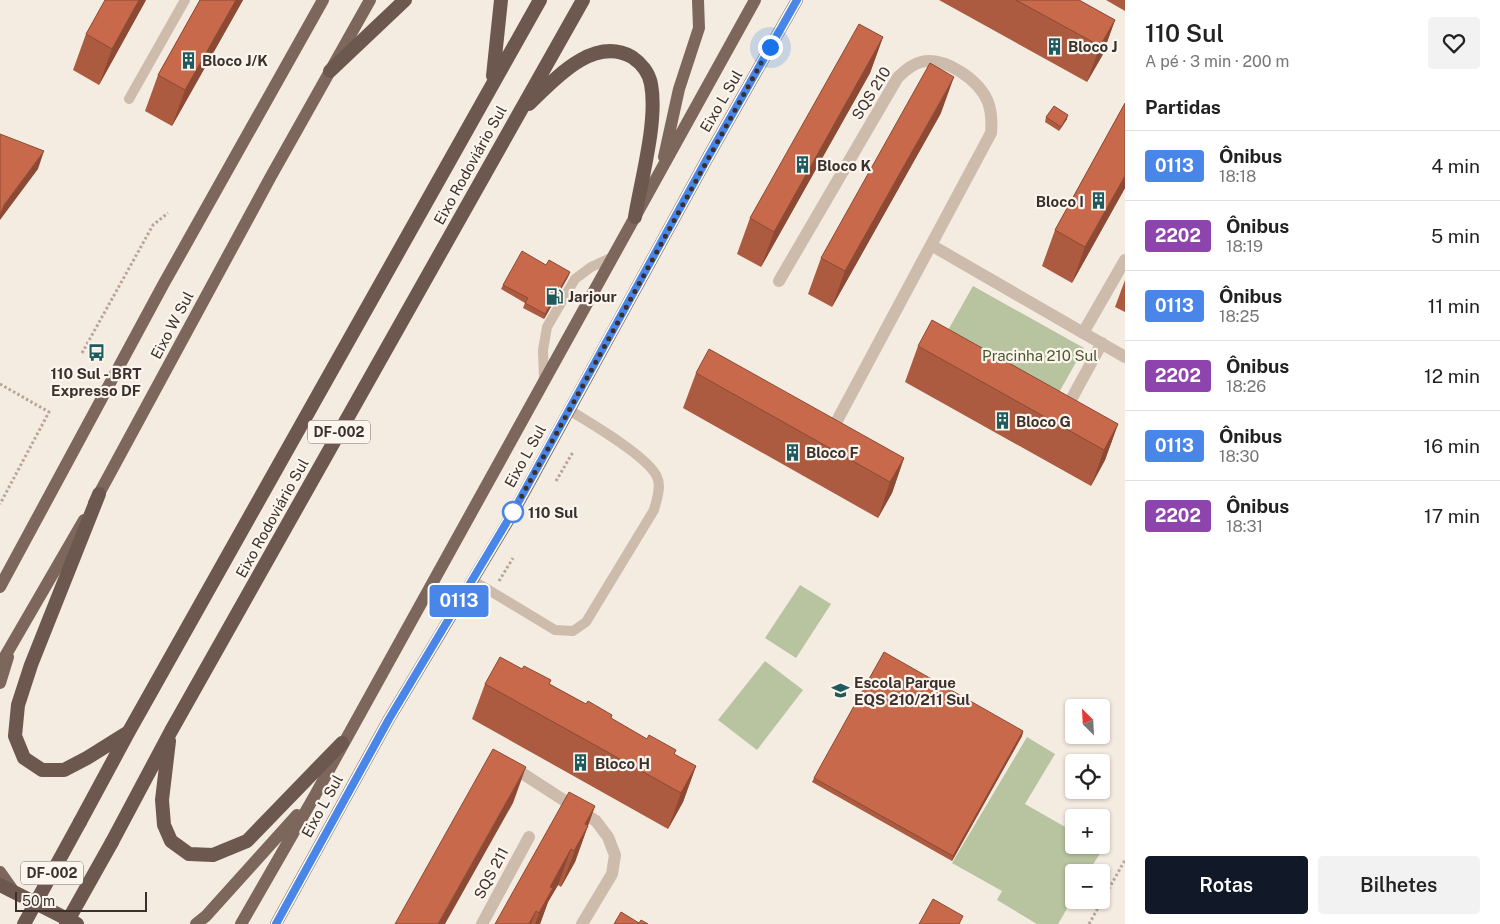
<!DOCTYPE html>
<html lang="pt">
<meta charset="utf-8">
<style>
body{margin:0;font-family:"Public Sans",sans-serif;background:#f2f2f2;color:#222;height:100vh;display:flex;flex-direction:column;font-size:19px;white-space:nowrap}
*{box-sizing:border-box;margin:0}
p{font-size:16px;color:#767676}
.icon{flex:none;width:28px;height:28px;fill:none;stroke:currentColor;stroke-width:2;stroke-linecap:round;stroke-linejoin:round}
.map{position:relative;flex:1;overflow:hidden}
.panel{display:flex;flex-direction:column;background:#fff;width:375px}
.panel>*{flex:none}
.badge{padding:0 10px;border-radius:4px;font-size:18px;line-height:32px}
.needle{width:32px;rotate:336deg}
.buttons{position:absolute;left:1065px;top:699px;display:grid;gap:10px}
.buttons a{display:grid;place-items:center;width:45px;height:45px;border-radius:5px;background:#fff;box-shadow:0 1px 4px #0004;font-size:25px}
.scale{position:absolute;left:15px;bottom:12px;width:132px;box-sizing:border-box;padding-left:5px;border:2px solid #3b302b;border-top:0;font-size:14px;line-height:18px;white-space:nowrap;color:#3b302b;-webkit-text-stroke:4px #fbf5ee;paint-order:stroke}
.you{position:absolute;width:25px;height:25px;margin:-12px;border:4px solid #fff;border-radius:50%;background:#1a73e8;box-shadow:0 0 0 8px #1a73e833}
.map>.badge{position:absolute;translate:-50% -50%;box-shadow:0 0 0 2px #fff}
h2{padding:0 20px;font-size:19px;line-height:45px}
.round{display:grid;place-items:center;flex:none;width:52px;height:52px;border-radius:5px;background:#f2f2f2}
.overview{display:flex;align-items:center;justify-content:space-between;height:85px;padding:0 20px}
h1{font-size:24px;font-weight:600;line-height:38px}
.cta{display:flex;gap:10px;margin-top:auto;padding:10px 20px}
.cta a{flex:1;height:58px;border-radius:5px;background:#111827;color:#fff;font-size:20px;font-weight:600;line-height:58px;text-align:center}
.cta a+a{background:#f2f2f2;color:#222}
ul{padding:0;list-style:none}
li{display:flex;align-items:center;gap:15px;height:70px;padding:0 20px;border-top:1px solid #e0e0e0}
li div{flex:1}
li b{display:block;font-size:19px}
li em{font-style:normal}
li .badge{min-width:55px;font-weight:700;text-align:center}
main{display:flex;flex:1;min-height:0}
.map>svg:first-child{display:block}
.green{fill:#b8c4a0}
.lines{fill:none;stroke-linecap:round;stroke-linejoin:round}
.path{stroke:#b9a596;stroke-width:3;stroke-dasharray:2.5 2.5;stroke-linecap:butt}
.service{stroke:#cdbbac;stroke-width:10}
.minor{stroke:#cdbbac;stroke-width:12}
.primary{stroke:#7d675c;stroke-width:12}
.trunk{stroke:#6c584f;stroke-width:14}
.trunk-bridge{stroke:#6c584f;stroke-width:14}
.wall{fill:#ac5a40}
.shaded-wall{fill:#8c4a34}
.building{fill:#c8694b;stroke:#8c4a34}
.line-casing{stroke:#fff;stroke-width:11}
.line{stroke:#4986e7;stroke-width:8}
.walk{stroke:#3b302b;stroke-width:5;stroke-dasharray:0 9}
.stop-dot{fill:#fff;stroke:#4986e7;stroke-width:2.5}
.labels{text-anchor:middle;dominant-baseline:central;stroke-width:4.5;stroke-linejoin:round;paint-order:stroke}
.shield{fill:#fbf5ee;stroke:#756b66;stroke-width:1}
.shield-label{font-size:14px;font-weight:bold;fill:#3b302b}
.poi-label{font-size:15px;font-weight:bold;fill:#3b302b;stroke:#fbf5ee;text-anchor:start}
.street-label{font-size:15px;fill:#3b302b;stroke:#fbf5ee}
.park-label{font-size:15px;fill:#4a5a2e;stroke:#fbf5ee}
.stop-label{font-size:15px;font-weight:bold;fill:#3b302b;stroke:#fbf5ee;text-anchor:start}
</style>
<main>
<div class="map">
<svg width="1125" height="924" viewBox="0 0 1125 924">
<rect width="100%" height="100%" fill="#f4ebe1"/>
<path class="green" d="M 973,286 L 1084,348 L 1057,396 L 947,332 Z
M 800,585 L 831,604 L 796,658 L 765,638 Z
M 765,661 L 803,690 L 757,750 L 718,720 Z
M 1027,737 L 1055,754 L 1025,804 L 1074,832 L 1074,845 L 1096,845 L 1103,849 L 1088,872 L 1074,872 L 1074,897 L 1058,924 L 1037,924 L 997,900 L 1002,891 L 952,863 Z"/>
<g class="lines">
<path class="path" d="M 82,353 L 153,225 L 168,213
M 0,384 L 49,412 L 0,504
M 556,481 L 573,452
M 499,581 L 513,558
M 1089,924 L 1125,860"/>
<path class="service" d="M 129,99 L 185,0
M 544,379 L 543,350 L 547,327 L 575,279 L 591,267 L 613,257
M 472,580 L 555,630 L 573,631 L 586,622 L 654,510 C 656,501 662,487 657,477 C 649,457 589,422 569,410"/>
<path class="minor" d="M 779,281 L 898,77 C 905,71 912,64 921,62 C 945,56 979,80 988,102 C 992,113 992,122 991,133 L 931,245
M 1083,333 L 1125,260
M 1062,407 L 1066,409 L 1102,343
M 832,430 L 931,245 L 1125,357
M 511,766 L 596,821 L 608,837 L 615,855 L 612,874 L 582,924
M 482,924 L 529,837"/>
<path class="primary" d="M 664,157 L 679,89 L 699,28 L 698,0
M 94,503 L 270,178 L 370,0
M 0,587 L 163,285 L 323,0
M 0,665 L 84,520
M 0,683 L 8,657
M 0,872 L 12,889
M 196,924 L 206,916 L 297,815
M 241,924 L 314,797 L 755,0
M 276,924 L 389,719 L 514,511 L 708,157 L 797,0"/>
<path class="trunk" d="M 330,71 L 405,0
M 493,76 L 501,0
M 529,104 C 554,80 593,35 632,57 C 641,63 649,73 651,84 C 658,121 641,180 635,217
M 99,494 L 31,665 L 18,705 L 15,736 L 24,758 L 42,770 L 64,770 L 87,758 L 127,733
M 169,741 L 162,800 L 164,825 L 171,841 L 189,854 L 213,855 L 247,841 L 342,743
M 80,822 L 128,733 L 540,0
M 112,842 L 171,731 L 583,0
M 0,885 L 77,924"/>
<path class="trunk-bridge" d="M 24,924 L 80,822
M 66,924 L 112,842"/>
</g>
<path class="wall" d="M 146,0 L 99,85 L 73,70 L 86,34 Z
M 200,0 L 243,0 L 172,126 L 145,111 L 158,75 Z
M 939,0 L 1079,0 L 1115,20 L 1102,56 L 1087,82 Z
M 1106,0 L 1125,0 L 1125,11 Z
M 883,37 L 870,73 L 761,267 L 737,254 L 750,218 Z
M 1125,103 L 1125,188 L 1072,283 L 1042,266 L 1055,230 Z
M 941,113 L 832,307 L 808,294 L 821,258 Z
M 1046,117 L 1067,119 L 1059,131 L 1045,122 Z
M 546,265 L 570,272 L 568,277 L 544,319 L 523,308 L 525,303 L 501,289 L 503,285 Z
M 1125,280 L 1125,312 L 1115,307 Z
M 918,346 L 1118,424 L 1105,460 L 1091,486 L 905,382 Z
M 696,373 L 904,458 L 892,493 L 878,518 L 683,408 Z
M 485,684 L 550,684 L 647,739 L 676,750 L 674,754 L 696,766 L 683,802 L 668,829 L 472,719 Z
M 1023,731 L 1022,736 L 952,861 L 812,782 L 814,778 Z
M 595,806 L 575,862 L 561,887 L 558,885 L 548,902 L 540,924 L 495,924 Z"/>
<path class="shaded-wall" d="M 139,0 L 146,0 L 99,85 L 112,49 Z
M 236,0 L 243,0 L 172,126 L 185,90 Z
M 1115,20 L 1102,56 L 1087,82 L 1100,46 Z
M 883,37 L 870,73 L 761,267 L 774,232 Z
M 954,77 L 941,113 L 832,307 L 845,271 Z
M 1068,115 L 1067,119 L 1059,131 L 1061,127 Z
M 44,151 L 38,169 L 0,220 L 0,215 L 4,205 Z
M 1125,176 L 1125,188 L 1072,283 L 1085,247 Z
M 570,272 L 568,277 L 544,319 L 545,314 Z
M 1118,424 L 1105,460 L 1091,486 L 1104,450 Z
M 904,458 L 892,493 L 878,518 L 890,482 Z
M 1023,731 L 1022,736 L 952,861 L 953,856 Z
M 696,766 L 683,802 L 668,829 L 681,793 Z
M 526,767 L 513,803 L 445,924 L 438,924 Z
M 595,806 L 575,862 L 561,887 L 585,824 Z
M 571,849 L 558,885 L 548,902 L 540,924 L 535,924 L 550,887 Z
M 536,911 L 531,924 L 529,924 Z"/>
<path class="building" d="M 105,0 L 139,0 L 112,49 L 86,34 Z
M 200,0 L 236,0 L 185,90 L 158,75 Z
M 1016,0 L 1079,0 L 1115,20 L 1100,46 Z
M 859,24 L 883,37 L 774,232 L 750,218 Z
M 930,63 L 954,77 L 845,271 L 821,258 Z
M 1125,103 L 1125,176 L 1085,247 L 1055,230 Z
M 1054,106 L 1068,115 L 1061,127 L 1046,117 Z
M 0,134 L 44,151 L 4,205 L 0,215 Z
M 522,251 L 546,265 L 549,260 L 570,272 L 545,314 L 525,303 L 528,298 L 503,285 Z
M 932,320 L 1118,424 L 1104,450 L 918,346 Z
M 709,349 L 904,458 L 890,482 L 696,373 Z
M 884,652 L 1023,731 L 953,856 L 814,778 Z
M 500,657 L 522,669 L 524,666 L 551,680 L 549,684 L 586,704 L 588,701 L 612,715 L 611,718 L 647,739 L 649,735 L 676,750 L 674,754 L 696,766 L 681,793 L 485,684 Z
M 493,749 L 526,767 L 438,924 L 395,924 Z
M 569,792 L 595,806 L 585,824 L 588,826 L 574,851 L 571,849 L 550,887 L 553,888 L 539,913 L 536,911 L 529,924 L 495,924 Z
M 933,899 L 963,916 L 959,924 L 919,924 Z
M 621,912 L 639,923 L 641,920 L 648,924 L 614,924 Z"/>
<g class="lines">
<defs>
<path id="line" d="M 276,924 L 389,719 L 514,510 L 708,157 L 797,0"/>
</defs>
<use href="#line" class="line-casing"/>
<use href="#line" class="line"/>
<path class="walk" d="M 513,512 L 770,47"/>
</g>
<defs>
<symbol id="building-bare" viewBox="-9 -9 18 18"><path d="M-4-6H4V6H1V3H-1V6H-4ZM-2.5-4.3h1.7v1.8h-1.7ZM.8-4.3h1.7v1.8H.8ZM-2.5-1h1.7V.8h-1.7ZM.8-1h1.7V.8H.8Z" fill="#1f5a5e" stroke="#fbf5ee" stroke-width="2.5" paint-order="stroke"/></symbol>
<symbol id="fuel-bare" viewBox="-9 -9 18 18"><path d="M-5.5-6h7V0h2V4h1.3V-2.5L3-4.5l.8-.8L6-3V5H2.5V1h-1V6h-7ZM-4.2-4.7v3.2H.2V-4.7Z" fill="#1f5a5e" stroke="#fbf5ee" stroke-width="2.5" paint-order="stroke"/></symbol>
<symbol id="bus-bare" viewBox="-9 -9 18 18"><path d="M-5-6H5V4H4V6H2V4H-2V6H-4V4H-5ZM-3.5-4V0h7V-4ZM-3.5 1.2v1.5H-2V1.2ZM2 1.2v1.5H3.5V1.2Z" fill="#1f5a5e" stroke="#fbf5ee" stroke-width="2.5" paint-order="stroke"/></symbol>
<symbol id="school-bare" viewBox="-9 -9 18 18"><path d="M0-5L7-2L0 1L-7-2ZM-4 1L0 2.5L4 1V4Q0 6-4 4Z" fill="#1f5a5e" stroke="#fbf5ee" stroke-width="2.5" paint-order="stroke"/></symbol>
</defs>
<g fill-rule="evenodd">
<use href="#building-bare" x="1042" y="34" width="25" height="25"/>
<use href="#building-bare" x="176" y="48" width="25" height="25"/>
<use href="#building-bare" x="790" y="152" width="25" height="25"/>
<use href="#building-bare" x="1086" y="188" width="25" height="25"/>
<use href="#fuel-bare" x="542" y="284" width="25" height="25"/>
<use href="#bus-bare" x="84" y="340" width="25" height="25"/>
<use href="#building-bare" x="990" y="408" width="25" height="25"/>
<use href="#building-bare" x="780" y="440" width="25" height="25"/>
<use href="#school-bare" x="828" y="678" width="25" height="25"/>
<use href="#building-bare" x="568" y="750" width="25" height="25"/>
</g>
<circle class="stop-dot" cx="513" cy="512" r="10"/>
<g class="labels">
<g class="shield">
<rect x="308" y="420.5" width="62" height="23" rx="4"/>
<rect x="21" y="861.5" width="62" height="23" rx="4"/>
</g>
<g class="shield-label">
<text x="339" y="432">DF-002</text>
<text x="52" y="873">DF-002</text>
</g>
<g class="poi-label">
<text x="1068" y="46">Bloco J</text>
<text x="202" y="60">Bloco J/K</text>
<text x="817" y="165">Bloco K</text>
<text x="1084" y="201" text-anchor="end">Bloco I</text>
<text x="568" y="296">Jarjour</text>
<text x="96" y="373" text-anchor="middle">110 Sul - BRT<tspan x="96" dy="17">Expresso DF</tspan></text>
<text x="1016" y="421">Bloco G</text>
<text x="806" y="452">Bloco F</text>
<text x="854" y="682">Escola Parque<tspan x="854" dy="17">EQS 210/211 Sul</tspan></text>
<text x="595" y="763">Bloco H</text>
</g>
<g class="street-label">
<text transform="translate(871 93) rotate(-58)">SQS 210</text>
<text transform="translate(721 101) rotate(-60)">Eixo L Sul</text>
<text transform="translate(470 165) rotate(-61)">Eixo Rodoviário Sul</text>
<text transform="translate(172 325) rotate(-62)">Eixo W Sul</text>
<text transform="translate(525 456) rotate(-61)">Eixo L Sul</text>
<text transform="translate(272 518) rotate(-61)">Eixo Rodoviário Sul</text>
<text transform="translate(322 806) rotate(-61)">Eixo L Sul</text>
<text transform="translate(491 873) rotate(-62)">SQS 211</text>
</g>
<g class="park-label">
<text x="1040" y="355">Pracinha 210 Sul</text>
</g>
<g class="stop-label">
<text x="528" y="512">110 Sul</text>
</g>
</g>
</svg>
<div class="buttons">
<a><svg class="needle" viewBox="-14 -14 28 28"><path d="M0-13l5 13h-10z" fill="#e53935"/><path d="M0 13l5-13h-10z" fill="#767676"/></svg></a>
<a><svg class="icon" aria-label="locate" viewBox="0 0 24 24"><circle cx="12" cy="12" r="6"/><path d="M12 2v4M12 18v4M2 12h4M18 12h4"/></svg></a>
<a>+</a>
<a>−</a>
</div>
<div class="scale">50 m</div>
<div class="you" style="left:770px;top:47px"></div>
<b class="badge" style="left:459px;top:601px;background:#4986e7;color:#fff">0113</b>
</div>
<section class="panel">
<div class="overview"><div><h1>110 Sul</h1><p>A pé · 3 min · 200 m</p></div><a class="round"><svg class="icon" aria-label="heart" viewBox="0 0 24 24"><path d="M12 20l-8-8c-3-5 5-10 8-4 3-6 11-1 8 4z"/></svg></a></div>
<h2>Partidas</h2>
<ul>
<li><span class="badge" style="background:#4986e7;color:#fff">0113</span><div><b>Ônibus</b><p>18:18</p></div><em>4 min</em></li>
<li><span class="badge" style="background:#8e44ad;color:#fff">2202</span><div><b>Ônibus</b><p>18:19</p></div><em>5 min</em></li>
<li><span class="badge" style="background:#4986e7;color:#fff">0113</span><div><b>Ônibus</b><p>18:25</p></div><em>11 min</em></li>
<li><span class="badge" style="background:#8e44ad;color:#fff">2202</span><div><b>Ônibus</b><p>18:26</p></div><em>12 min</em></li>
<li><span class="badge" style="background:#4986e7;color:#fff">0113</span><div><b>Ônibus</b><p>18:30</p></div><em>16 min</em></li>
<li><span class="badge" style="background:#8e44ad;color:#fff">2202</span><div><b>Ônibus</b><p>18:31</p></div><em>17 min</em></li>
</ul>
<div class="cta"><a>Rotas</a><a>Bilhetes</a></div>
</section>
</main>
